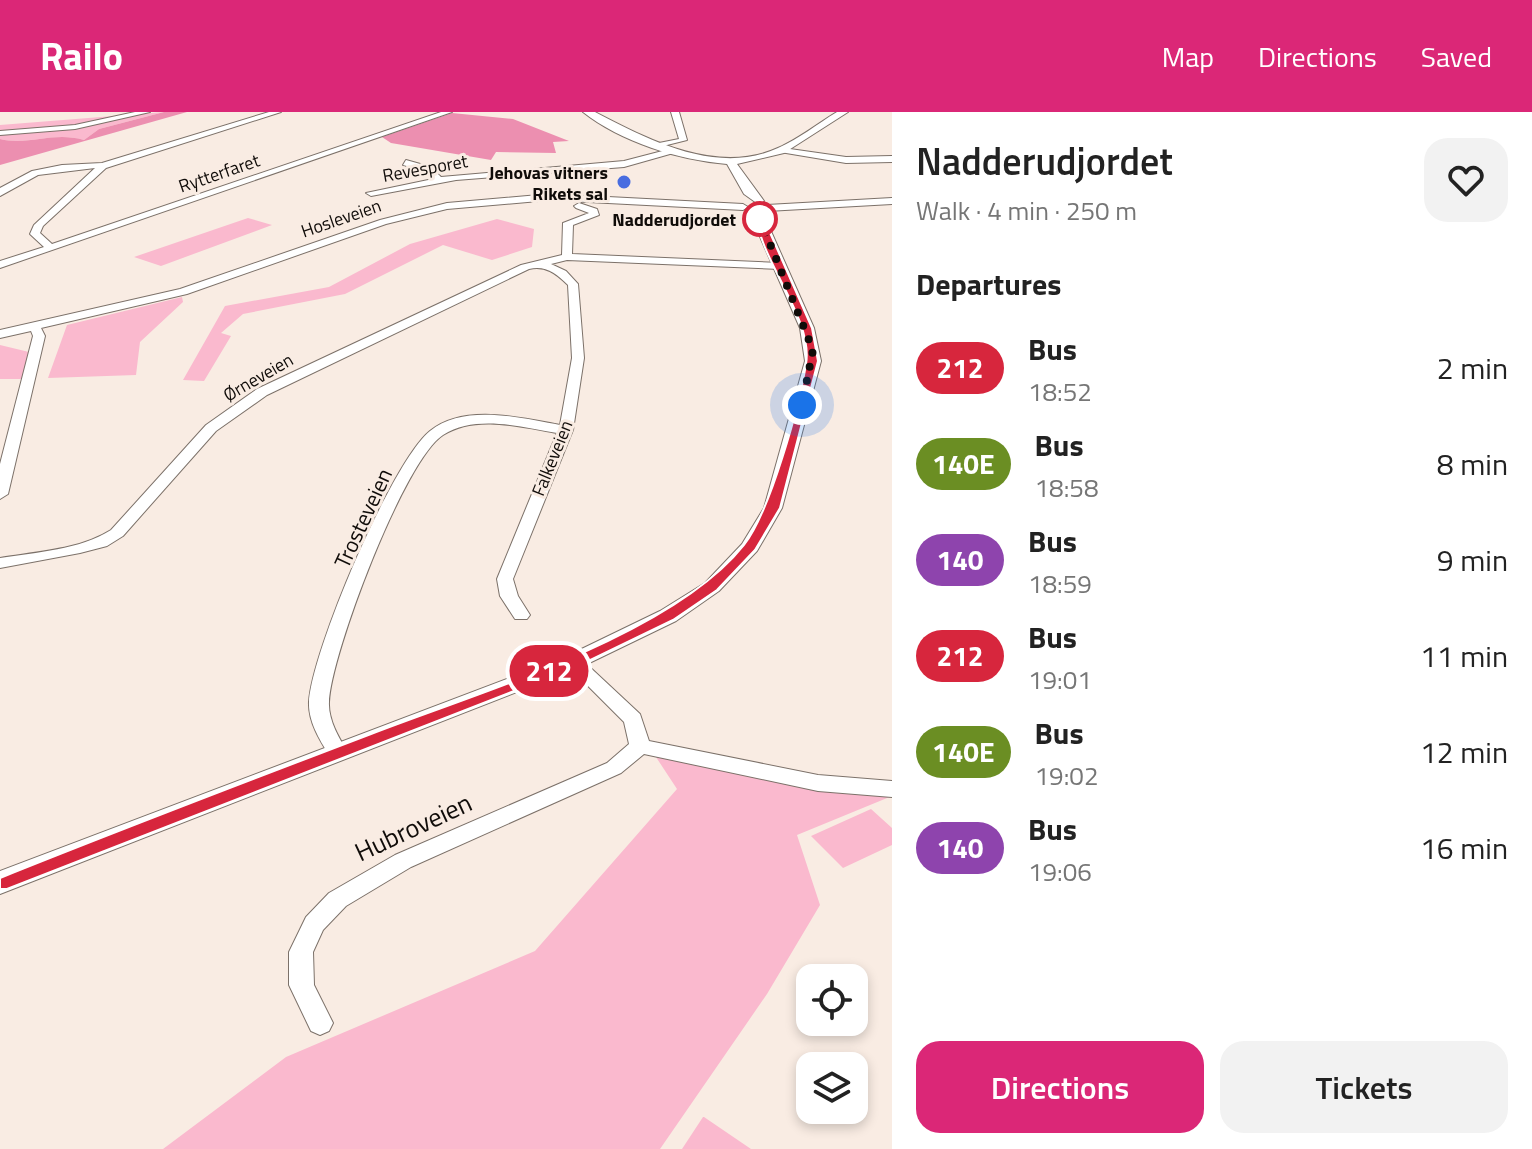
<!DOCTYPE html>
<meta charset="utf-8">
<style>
body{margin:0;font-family:"Titillium Web",sans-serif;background:#f2f2f2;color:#222;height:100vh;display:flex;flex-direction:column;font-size:30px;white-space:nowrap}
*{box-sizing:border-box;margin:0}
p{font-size:26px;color:#767676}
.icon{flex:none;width:44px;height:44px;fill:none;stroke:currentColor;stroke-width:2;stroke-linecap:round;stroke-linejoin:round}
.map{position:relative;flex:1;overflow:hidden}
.sheet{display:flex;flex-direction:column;background:#fff;width:640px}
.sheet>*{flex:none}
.badge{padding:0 16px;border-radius:26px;font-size:28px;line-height:52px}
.tools{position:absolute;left:796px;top:852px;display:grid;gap:16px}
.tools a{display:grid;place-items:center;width:72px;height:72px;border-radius:16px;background:#fff;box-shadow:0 4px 12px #0003;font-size:40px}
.you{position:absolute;width:40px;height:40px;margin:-20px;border:6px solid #fff;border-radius:50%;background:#1a73e8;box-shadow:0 0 0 12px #1a73e833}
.map>.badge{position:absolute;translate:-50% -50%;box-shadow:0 0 0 4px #fff}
h2{padding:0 24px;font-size:30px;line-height:72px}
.round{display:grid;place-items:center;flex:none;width:84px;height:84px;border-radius:24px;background:#f2f2f2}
.overview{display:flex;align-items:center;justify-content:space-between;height:136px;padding:0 24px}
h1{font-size:38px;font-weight:600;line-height:60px}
.primary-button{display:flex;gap:16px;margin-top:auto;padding:16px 24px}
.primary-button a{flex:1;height:92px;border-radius:24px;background:#db2777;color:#fff;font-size:32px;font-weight:600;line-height:92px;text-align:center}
.primary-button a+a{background:#f2f2f2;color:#222}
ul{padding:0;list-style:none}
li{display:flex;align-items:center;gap:24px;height:96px;padding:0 24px}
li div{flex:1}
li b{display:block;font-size:30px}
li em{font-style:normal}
li .badge{min-width:88px;font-weight:700;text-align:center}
header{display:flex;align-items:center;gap:48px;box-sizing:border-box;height:112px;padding:0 40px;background:#db2777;color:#fff}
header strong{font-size:38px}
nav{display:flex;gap:44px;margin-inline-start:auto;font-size:28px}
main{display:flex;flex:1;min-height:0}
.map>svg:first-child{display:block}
.green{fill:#fab9ce}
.forest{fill:#ec8fb0}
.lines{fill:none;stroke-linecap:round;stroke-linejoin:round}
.minor-casing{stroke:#7c7169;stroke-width:2}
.tertiary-casing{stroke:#7c7169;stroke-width:2}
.minor{fill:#fff;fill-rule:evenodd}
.tertiary{fill:#fff;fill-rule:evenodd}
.line{fill:#d7263d;stroke:#fff;stroke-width:2}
.walk{stroke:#100c09;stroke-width:8;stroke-dasharray:0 14.4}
.poi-dot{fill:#496de0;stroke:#f9ece3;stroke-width:3}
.stop-dot{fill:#fff;stroke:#d7263d;stroke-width:4}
.labels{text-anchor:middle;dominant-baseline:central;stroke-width:6;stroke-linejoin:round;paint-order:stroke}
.far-street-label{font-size:18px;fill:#100c09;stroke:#f9ece3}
.far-poi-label{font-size:18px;font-weight:bold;fill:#100c09;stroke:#f9ece3;text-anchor:end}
.far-stop-label{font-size:18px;font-weight:bold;fill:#100c09;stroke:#f9ece3;text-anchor:end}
.street-label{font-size:22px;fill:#100c09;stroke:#f9ece3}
.near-street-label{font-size:26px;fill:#100c09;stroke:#f9ece3}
</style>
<header>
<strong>Railo</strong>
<nav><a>Map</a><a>Directions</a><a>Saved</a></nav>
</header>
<main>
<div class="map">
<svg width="892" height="1037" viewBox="0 0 892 1037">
<rect width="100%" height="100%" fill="#f9ece3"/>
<path class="green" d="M 164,0 L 99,17 L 84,28 C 53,19 29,34 0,27 L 0,13 Z
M 248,106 L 272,113 L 161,154 L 134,145 Z
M 497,107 L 534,117 L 532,135 L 492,148 L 443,133 L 345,182 L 243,202 L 221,221 L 231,224 L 204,269 L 183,268 L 225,194 L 329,175 L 410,132 Z
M 182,185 L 183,190 L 140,230 L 136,263 L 48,266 L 67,213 Z
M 0,233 L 29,240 L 23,267 L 0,267 Z
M 654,642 L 848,682 L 892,684 L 797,723 L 820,793 L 767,882 L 660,1037 L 163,1037 L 286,945 L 535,839 L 677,677 Z
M 871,697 L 892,716 L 892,733 L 843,756 L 811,724 Z
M 703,1005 L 704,1005 L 751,1037 L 682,1037 Z"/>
<path class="forest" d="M 164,0 L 187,0 L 0,53 L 0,27 C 29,34 53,19 84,28 L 99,17 Z
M 452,1 L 513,7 L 569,29 L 553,30 L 556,41 L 496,40 L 491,48 L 391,31 L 382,25 Z"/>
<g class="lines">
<defs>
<path id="minor" d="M 135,0 L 150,0 L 75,17 L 0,23 L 0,19 L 75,13 Z
M 269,0 L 281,0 L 106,56 L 43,114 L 40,121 L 52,132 L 441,0 L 452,0 L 0,156 L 0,149 L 44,135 L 30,122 L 34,113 L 95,56 L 38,63 L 0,84 L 0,76 L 32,59 L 62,53 L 102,51 Z
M 671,0 L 679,0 L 687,28 L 659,35 L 659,31 L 679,27 Z
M 674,36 L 677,40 L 624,55 L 456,68 L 371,84 L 366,81 L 433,67 L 425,59 L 403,53 L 406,48 L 431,55 L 441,65 L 624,49 Z
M 783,36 L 846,45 L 892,44 L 892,50 L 846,51 L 780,40 Z
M 550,82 L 743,92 L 748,95 L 743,98 L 550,88 L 447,97 L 386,112 L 187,182 L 41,216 L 45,224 L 8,382 L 0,387 L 0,352 L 33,224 L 31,219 L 0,226 L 0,218 L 180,177 L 380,108 L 447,91 Z
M 579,91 L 597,97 L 599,103 L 573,113 L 572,142 L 780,151 L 785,154 L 780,157 L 567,148 L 551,152 L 566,159 L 578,172 L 584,246 L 573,318 L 513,467 L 518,484 L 530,503 L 527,507 L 515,507 L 500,484 L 497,467 L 557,321 C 521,315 476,302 443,323 C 404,348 331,542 329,590 C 328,608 339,626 348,641 L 345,646 L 331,646 C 321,630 308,610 309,590 C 312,539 391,351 430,319 C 464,291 521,306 560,313 L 572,246 L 568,173 C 556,161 545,153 529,157 L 267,283 L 216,319 L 123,424 L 107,434 L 80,441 L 0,456 L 0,446 C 37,440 79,438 111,418 L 206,313 L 257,277 L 521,153 L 562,143 L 563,111 L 589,101 L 576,96 L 574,94 Z
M 573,544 L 580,546 L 640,602 L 649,629 L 818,663 L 892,669 L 892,685 L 818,679 L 644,642 L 621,661 L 411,755 L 346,794 L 323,818 L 313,840 L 314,873 L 333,911 L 329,919 L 320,923 L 311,919 L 289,873 L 289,840 L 306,805 L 329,781 L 395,743 L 607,651 L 629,632 L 624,610 L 564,550 Z"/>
<path id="tertiary" d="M 583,0 L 595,0 C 649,28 717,64 778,36 C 799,27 817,12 837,0 L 848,0 L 784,41 L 737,52 L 764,89 L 758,92 L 744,82 L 727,52 C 679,48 621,30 583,0 Z
M 892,86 L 892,92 L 767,99 L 761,96 L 767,93 Z
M 747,95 L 755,95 L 766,108 L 814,216 L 821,249 L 782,396 L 757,439 L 719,479 L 676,509 L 581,555 L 0,782 L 0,759 L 565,545 L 660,499 L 705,471 L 742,432 L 764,396 L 805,249 L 800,216 Z"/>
</defs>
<use href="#minor" class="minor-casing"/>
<use href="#tertiary" class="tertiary-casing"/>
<use href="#minor" class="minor"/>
<use href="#tertiary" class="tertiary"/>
</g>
<path class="line" d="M 757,105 L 764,107 L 812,216 L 818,249 L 780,396 L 755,438 L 717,478 L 673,508 L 578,554 L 7,777 L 0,777 L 0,766 C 119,718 245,670 371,622 C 479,580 672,524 744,433 C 770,400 799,295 806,252 C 814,207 759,147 757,105 Z"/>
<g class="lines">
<path class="walk" d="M 760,107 L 813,238 L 802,293"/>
</g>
<circle class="poi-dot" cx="624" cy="70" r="8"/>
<circle class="stop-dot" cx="760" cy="107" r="16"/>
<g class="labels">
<g class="far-street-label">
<text transform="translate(425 56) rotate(-10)">Revesporet</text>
<text transform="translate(219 61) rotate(-19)">Rytterfaret</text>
<text transform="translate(341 106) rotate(-19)">Hosleveien</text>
<text transform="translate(258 265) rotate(-30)">Ørneveien</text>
<text transform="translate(552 346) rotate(-68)">Falkeveien</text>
</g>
<g class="far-poi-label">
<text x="608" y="60">Jehovas vitners<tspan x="608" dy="21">Rikets sal</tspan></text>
</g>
<g class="far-stop-label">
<text x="736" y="107">Nadderudjordet</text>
</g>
<g class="street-label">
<text transform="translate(363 406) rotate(-65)">Trosteveien</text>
</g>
<g class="near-street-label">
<text transform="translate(413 715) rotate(-25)">Hubroveien</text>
</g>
</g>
</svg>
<div class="tools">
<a><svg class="icon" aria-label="locate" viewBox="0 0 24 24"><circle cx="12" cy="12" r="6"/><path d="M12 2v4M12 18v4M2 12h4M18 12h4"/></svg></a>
<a><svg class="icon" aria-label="layers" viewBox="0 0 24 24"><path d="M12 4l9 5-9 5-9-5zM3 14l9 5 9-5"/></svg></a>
</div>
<div class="you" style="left:802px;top:293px"></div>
<b class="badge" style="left:549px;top:559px;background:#d7263d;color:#fff">212</b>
</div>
<section class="sheet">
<div class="overview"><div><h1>Nadderudjordet</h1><p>Walk · 4 min · 250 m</p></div><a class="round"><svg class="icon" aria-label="heart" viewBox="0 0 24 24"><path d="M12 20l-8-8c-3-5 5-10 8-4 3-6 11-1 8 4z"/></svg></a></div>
<h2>Departures</h2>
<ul>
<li><span class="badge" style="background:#d7263d;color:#fff">212</span><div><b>Bus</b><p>18:52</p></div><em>2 min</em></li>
<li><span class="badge" style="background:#6b8e23;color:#fff">140E</span><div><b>Bus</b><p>18:58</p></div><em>8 min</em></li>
<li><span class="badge" style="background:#8e44ad;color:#fff">140</span><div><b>Bus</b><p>18:59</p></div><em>9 min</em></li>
<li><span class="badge" style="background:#d7263d;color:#fff">212</span><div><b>Bus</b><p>19:01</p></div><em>11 min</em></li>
<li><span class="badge" style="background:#6b8e23;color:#fff">140E</span><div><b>Bus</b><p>19:02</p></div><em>12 min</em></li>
<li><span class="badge" style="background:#8e44ad;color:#fff">140</span><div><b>Bus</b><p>19:06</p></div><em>16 min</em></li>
</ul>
<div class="primary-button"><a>Directions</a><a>Tickets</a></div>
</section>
</main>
